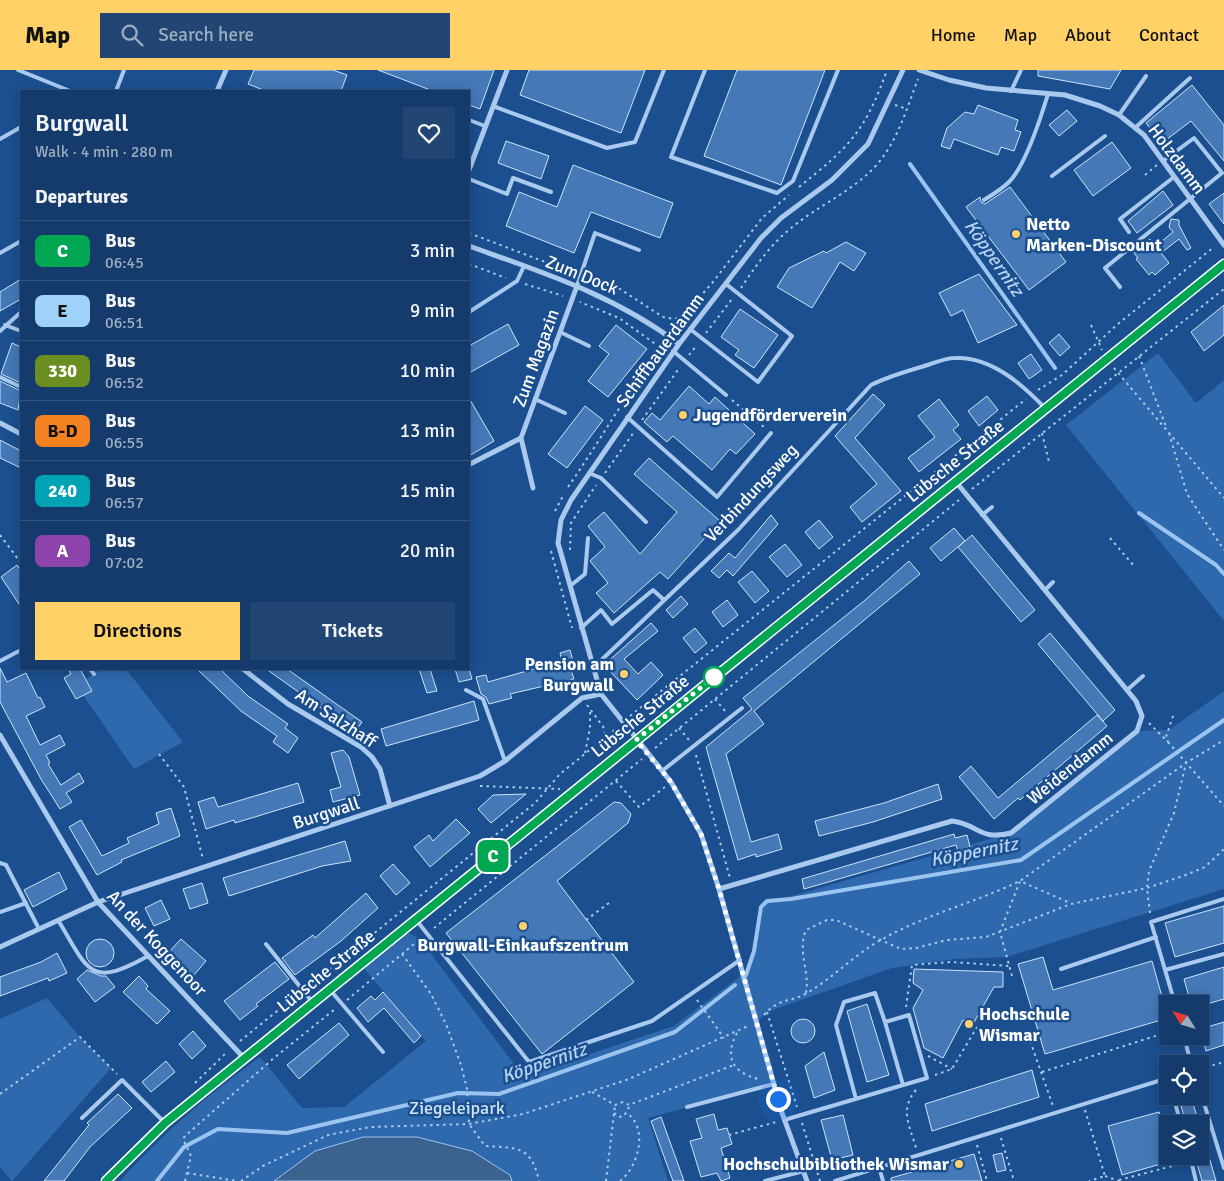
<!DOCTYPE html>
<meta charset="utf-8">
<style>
body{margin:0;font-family:Signika,sans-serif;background:#214673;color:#f1f3f6;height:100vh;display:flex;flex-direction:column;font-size:19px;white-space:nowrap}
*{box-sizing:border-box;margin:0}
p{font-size:16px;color:#9dadc1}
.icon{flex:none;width:28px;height:28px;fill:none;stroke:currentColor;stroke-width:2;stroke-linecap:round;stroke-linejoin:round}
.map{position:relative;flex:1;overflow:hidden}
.details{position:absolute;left:20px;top:20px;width:450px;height:580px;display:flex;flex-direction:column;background:#143b6b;border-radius:0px;box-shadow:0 2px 12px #0003,0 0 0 1px #33557e}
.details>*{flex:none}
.badge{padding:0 10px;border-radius:8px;font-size:18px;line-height:32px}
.needle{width:32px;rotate:307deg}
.controls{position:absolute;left:1159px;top:925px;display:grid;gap:10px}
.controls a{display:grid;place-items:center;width:50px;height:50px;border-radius:0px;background:#143b6b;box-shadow:0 2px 12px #0003,0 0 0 1px #33557e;font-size:25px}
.you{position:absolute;width:25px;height:25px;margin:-12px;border:4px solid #fff;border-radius:50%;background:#1a73e8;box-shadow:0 0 0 8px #1a73e833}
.map>.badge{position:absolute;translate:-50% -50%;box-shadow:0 0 0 2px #fff}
h2{padding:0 15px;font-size:19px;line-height:45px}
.round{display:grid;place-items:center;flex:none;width:52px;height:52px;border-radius:0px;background:#214673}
.headline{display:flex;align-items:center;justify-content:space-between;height:85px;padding:0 15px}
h1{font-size:24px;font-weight:600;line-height:38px}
.action{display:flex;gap:10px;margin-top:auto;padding:10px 15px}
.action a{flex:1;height:58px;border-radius:0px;background:#ffd166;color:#111;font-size:20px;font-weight:600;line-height:58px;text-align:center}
.action a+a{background:#214673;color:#f1f3f6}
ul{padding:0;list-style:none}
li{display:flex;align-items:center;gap:15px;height:60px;padding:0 15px;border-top:1px solid #33557e}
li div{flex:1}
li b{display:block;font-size:19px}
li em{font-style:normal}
li .badge{min-width:55px;font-weight:700;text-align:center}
header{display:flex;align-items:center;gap:30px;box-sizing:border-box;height:70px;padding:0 25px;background:#ffd166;color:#111}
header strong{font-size:24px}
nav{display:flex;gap:28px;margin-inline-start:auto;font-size:18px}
.search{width:350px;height:45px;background:#214673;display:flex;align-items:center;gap:12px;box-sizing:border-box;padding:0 18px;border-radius:0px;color:#9dadc1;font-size:19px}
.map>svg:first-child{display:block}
.green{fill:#2e69ad}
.water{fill:#3c6290;stroke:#9cc4f0}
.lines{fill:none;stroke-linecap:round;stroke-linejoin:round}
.stream{stroke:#9cc4f0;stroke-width:4}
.building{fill:#4478b7;stroke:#cfe3fa}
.path{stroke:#a9c9ee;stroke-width:2;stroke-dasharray:2.5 4;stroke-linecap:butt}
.lane{stroke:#a9c9ee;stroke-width:4}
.street{stroke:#a9c9ee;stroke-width:5}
.secondary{stroke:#d6e6fa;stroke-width:10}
.line-casing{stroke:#fff;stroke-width:11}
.line{stroke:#00a651;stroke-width:8}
.walk{stroke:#fff;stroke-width:5;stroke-dasharray:0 9}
.poi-dot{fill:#ffd166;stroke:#1b4f8f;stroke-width:2}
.stop-dot{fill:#fff;stroke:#00a651;stroke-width:2.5}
.labels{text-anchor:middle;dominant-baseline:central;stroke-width:5;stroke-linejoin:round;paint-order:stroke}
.street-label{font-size:18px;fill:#fff;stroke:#1b4f8f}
.poi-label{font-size:18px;font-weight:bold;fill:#fff;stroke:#1b4f8f;text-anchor:start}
.park-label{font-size:18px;fill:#cfe3fa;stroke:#1b4f8f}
.water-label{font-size:19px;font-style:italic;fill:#b5d3f5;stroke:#1b4f8f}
</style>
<header>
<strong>Map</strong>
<div class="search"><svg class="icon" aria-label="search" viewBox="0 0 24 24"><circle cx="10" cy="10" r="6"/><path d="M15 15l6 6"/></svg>Search here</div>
<nav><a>Home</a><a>Map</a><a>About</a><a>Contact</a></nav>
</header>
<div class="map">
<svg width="1224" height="1111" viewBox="0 0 1224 1111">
<rect width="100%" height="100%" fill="#1b4f8f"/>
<path class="green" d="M 1158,283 L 1196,333 L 1224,310 L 1224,551 L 1066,355 Z
M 102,599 L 126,599 L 183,672 L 134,699 L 83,625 L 92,621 L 86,609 Z
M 1224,621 L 1224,819 L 1006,887 L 955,889 L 892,898 L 767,942 L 757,952 L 774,1014 L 648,1048 L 668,1111 L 120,1111 C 164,1062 207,1026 260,987 L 302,1038 L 344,1037 L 426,971 L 360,894 L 402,860 L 420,869 L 523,1006 L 674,956 L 743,904 L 754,886 L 762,840 L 767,833 L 1011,763 L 1137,661 L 1169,660 Z
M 47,928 L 80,967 L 111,998 L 12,1111 L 0,1097 L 0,949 Z"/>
<path class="water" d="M 363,1067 L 417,1067 L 472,1081 L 510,1105 L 512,1111 L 274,1111 L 315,1081 Z"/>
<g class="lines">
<path class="stream" d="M 910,94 L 1055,298
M 1139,443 L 1216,495 L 1224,504
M 746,905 L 754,881 L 761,837 L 767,831 L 791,829 L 1021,790 L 1224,650
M 157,1111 L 184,1077 L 218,1059 L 287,1063 L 458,1023 L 499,1024 L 675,962 L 735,915"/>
</g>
<path class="building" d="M 254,0 L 333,0 L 347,5 L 341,21 L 266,21 L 248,14 Z
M 378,0 L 494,0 L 480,39 L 469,35 L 469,21 L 433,21 Z
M 529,0 L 645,0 L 621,63 L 520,25 Z
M 737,0 L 825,0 L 781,115 L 704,86 Z
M 1038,0 L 1121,0 L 1110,19 L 1038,6 Z
M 1192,15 L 1224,55 L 1224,91 L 1191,51 L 1162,73 L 1146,53 Z
M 978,35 L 1018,50 L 1015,60 L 1021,62 L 1014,81 L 1001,77 L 998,85 L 954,69 L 950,79 L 941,76 L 947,58 L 965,42 L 974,44 Z
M 1067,40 L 1077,51 L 1059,66 L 1049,55 Z
M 506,71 L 549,86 L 541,109 L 498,93 Z
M 1112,72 L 1131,98 L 1093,126 L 1074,100 Z
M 573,95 L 673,133 L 660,168 L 591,142 L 574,183 L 506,156 L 519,122 L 557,137 Z
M 1010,117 L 1066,192 L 1029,220 L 966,137 L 980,127 L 981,132 L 985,134 Z
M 1163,121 L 1173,135 L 1137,163 L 1128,151 Z
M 1224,123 L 1224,154 L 1209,134 Z
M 1171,149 L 1179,150 L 1179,155 L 1191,178 L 1187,180 L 1179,169 L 1161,183 L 1169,193 L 1155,205 L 1152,202 L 1149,205 L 1136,189 L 1138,188 L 1134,183 L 1150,169 L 1156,176 L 1173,162 L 1169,157 Z
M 846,172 L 866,183 L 854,201 L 840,192 L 812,238 L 777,217 L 789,198 L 824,181 L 826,183 Z
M 979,204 L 1017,255 L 978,273 L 963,240 L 951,246 L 939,223 Z
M 21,209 L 21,229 L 0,241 L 0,222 Z
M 1224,235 L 1224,265 L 1204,281 L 1191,262 Z
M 740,239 L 778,265 L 754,298 L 735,285 L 739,280 L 721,267 Z
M 508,254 L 519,275 L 469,303 L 469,276 Z
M 616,255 L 647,279 L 608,327 L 588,311 L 609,284 L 599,276 Z
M 1059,264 L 1070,277 L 1060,286 L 1049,273 Z
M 12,273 L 21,277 L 21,313 L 1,304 Z
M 1031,284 L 1042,300 L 1029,309 L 1018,293 Z
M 0,311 L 21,321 L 18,340 L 0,333 Z
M 689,316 L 709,334 L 715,327 L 755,364 L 736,384 L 730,379 L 712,400 L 673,366 L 667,372 L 644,352 L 652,343 L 660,350 Z
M 873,324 L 885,335 L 855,368 L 901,421 L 862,452 L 850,437 L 877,414 L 835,366 Z
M 987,326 L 998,340 L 979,356 L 968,341 Z
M 469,328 L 494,371 L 469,386 Z
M 939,329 L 959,355 L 953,360 L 961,369 L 919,402 L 908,388 L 935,367 L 918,346 Z
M 585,336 L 603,350 L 567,398 L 548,384 Z
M 0,370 L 21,381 L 21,398 L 0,388 Z
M 649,388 L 720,451 L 668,509 L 660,502 L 614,543 L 596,523 L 608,513 L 590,491 L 605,477 L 588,456 L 604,442 L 640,484 L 677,442 L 634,404 Z
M 771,445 L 778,454 L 733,506 L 727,500 L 719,508 L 711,501 L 729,483 L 735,488 Z
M 819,450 L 833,467 L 819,479 L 805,462 Z
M 954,458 L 965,471 L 941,491 L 930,478 Z
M 972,465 L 1035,540 L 1021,552 L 958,477 Z
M 785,474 L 802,495 L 787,507 L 769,487 Z
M 909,491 L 920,504 L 754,641 L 764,654 L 726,684 L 751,772 L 778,764 L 782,779 L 756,787 L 756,784 L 738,790 L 706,677 L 752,639 L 743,628 L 864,531 Z
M 17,495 L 21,502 L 21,537 L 1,507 Z
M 752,501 L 769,521 L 755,533 L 738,512 Z
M 681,526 L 688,534 L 673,548 L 666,540 Z
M 727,530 L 738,545 L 723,557 L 712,542 Z
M 651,553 L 658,561 L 624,589 L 638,604 L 651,592 L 663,605 L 637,630 L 604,595 Z
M 695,558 L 707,573 L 695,583 L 683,568 Z
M 1050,563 L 1115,640 L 1103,651 L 1038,574 Z
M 570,580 L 574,595 L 570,596 L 574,609 L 510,624 L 512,628 L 489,634 L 486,627 L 481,624 L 476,607 L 486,605 L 488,612 L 562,591 L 560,583 Z
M 0,598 L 7,612 L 26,603 L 38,628 L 40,627 L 45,637 L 26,646 L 40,675 L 60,665 L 65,675 L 46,685 L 50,693 L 48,694 L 61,715 L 79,703 L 84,712 L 66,723 L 72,732 L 60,739 L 41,709 L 0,632 Z
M 68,599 L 80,599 L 92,621 L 76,629 L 64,608 L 71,604 Z
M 197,599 L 220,599 L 248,626 L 288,654 L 285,658 L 298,668 L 288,683 L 273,672 L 277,666 L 241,641 Z
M 266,599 L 287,599 L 362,652 L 355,662 Z
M 419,599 L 430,599 L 437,621 L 427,623 Z
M 455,599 L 469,599 L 472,609 L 459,612 Z
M 474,631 L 479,650 L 386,676 L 381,659 Z
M 1097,645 L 1107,656 L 1020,730 L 1018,728 L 994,749 L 959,707 L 971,696 L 998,728 Z
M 343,680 L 349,687 L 360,725 L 333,732 L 330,720 L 341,717 L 331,683 Z
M 298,713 L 304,732 L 235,753 L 234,750 L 206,759 L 198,732 L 214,727 L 218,737 Z
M 938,714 L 942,729 L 873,752 L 819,766 L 815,751 L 884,733 Z
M 526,724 L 491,753 L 478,739 L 493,725 Z
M 614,732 L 621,733 L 631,744 L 628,753 L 557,811 L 634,912 L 542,984 L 446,863 Z
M 171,738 L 180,766 L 121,790 L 122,792 L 97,805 L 69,757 L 81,750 L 102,786 L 129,773 L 127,768 L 159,754 L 156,743 Z
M 456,749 L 470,763 L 430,797 L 414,777 L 429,765 L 433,771 Z
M 954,764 L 955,768 L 967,765 L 970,777 L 958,781 L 956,775 L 804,819 L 802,809 Z
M 345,771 L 351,791 L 322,796 L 229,826 L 223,808 Z
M 393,794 L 410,813 L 396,825 L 380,806 Z
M 59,802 L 67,819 L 33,837 L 24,820 Z
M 202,813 L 208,833 L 190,839 L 183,819 Z
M 366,823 L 378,838 L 341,871 L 295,905 L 282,888 L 313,865 L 315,868 Z
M 161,830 L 170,849 L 154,856 L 145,838 Z
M 1224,836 L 1224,873 L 1175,887 L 1165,853 Z
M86 883a14 14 0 1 1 28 0a14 14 0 1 1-28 0Z
M 181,869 L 206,891 L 193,906 L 168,883 Z
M 57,883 L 67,903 L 49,911 L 48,908 L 0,926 L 0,907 L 41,892 Z
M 1043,887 L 1053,920 L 1152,891 L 1168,948 L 1045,984 L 1018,894 Z
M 275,892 L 289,909 L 256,934 L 258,936 L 240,950 L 224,931 Z
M 1224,897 L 1224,929 L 1200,936 L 1200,934 L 1191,934 L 1184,909 Z
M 914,899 L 1003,902 L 1003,917 L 994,917 L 972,956 L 963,950 L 943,988 L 924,978 L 913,938 L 923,920 L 913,913 Z
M 87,900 L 101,906 L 106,906 L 115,917 L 95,932 L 77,909 Z
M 139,906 L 148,916 L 146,919 L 170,941 L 157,954 L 123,922 Z
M 383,922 L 421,966 L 414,973 L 384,938 L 368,952 L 357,938 L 371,926 L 375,930 Z
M 867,934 L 889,1005 L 867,1012 L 847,941 Z
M791 961a12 12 0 1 1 24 0a12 12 0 1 1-24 0Z
M 1224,952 L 1224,975 L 1206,981 L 1200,959 Z
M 339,953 L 349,965 L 299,1009 L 287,995 Z
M 193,961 L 206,976 L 192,989 L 179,974 Z
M 824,982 L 835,1020 L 814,1028 L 805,996 Z
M 166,991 L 175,1002 L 151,1022 L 142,1012 Z
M 1032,1000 L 1039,1027 L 932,1061 L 925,1034 Z
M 118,1024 L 132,1038 L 90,1077 L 64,1111 L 44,1111 L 89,1055 L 87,1053 Z
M 1193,1033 L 1199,1054 L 1186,1054 L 1181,1036 Z
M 1159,1042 L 1168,1073 L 1168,1092 L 1122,1105 L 1108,1056 Z
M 714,1044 L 718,1060 L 727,1058 L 732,1074 L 721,1078 L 730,1108 L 721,1111 L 717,1103 L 701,1107 L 690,1071 L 702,1068 L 696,1049 Z
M 843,1045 L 853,1085 L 832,1090 L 821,1050 Z
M 661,1047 L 684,1111 L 673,1111 L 651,1051 Z
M 1200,1066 L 1203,1066 L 1216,1111 L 1202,1111 L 1195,1086 L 1200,1086 Z
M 1002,1083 L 1006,1100 L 997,1102 L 993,1085 Z
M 974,1084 L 982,1111 L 891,1111 L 891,1108 Z"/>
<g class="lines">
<path class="path" d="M 895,35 L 907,39
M 1145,105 L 1157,95
M 799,117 C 849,77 865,62 887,0
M 469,163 L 574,203
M 469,194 L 506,208
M 588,208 L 620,219 L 663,247 L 674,249 L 683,246 L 713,212 L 762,148 L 789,125
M 525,214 L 563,226
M 741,218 C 755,197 770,175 790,159 C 818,135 855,121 879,92 C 898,69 907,38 918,9
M 1091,255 L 1102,280
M 673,261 L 683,246
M 706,263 L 732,229
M 689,285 L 697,275
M 1139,286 L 1167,359
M 1114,298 L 1224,428
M 1038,320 L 1062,305 L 1119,253 L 1214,177
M 732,330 L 765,358
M 642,350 L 680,297
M 1042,363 L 1049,392
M 1169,363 L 1187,424 L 1224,480
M 605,403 L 634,362
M 568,417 C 600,371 627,322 661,278 L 619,248 L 580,232
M 972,419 L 1224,219
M 555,441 L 563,426
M 0,465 L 21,493
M 1110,468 L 1134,496
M 570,480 L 571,453 L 596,415
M 551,481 L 572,558
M 580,620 L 587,614 L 587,610
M 715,629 L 725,641
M 587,635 L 604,658 L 605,666
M 630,646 L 1026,329
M 1149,653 L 1168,672 L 1166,667 L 1173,646 L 1173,642
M 679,658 L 689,670
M 1168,672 L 1224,736
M 655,678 L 959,430
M 585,683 L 590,658 L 590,639
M 159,684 L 184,717 L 203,789
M 696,685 L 730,808
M 616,711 L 639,737 L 665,717
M 480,716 L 560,719
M 1150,843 L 1147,818 L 1149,801 L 1174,743 L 1186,693
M 586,850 L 609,833
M 434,858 L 642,689
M 402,884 L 431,924 L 446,954 L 461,995 L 467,1019 L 469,1054 L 485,1076 C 517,1078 531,1075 539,1111
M 1012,906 L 1000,862 L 1020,811 L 1070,833
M 309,916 L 535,733 L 560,704 L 617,658
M 806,923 C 810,901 797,882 806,860 L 827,850 L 836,850 L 901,879 L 916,878 L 947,870 L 986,867 L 1071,834 L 1147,818 L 1183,806 L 1205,797 L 1224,779
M 347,930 L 420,869
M 697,930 L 724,968
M 906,937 L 912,895 L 951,892 L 1009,896
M 767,942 L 797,1037
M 764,945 C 780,927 790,933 807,923 C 833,908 853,886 879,871 C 924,845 974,833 1020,811 L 1186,693 L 1224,670
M 737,963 C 724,987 732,1002 758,1009
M 1028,965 L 1053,1036
M 240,971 L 297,925
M 928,986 L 952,999
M 1200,999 L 1224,992
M 1042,1002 L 1168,962
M 935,1005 L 952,999 L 977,957
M 195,1013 L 227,982
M 916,1020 C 899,1040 910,1056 916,1078
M 592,1022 L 615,1035 L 623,1032 L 629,1035 L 734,995
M 0,1024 L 80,967 L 117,1004
M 1085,1040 L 1105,1106 L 1089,1111
M 614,1043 L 619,1047 L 624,1046 L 629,1037
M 802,1053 L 820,1111
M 729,1065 L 776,1052
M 1001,1068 L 1014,1111
M 977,1075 L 987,1111
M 747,1097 L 763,1094 L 765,1103
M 187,1103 L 237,1111
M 1105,1106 L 1119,1111
M 1119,1110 L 1184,1093
M 185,1111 L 191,1086 L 183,1069 L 185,1066 L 274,988 L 335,939
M 241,1111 L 263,1096 L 328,1065 L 370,1057 L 469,1054 L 523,1044 L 629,1009 L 748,956
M 606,1111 L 615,1035
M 620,1111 C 638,1097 649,1059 627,1043"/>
<path class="lane" d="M 18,0 L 70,21
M 705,0 L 671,87 L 777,123 L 793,111 L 838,0
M 116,21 L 124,0
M 1011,21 L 1021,0
M 493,36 L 607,78 L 635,72 L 664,0
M 1119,45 L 1146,6
M 469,50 L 485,56
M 1136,57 L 1190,8
M 0,69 L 21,57
M 1052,106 L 1105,66
M 469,109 L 507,124 L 513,108 L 551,122
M 984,130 C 992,125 1002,119 1009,112 C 1026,95 1041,47 1048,24
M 1129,162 L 1120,149 L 1174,107
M 0,183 L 21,171
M 577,216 L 595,163 L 639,180
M 1120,217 L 1105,198 L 1222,103 L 1194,68 L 1163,91
M 469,242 L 517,211 L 524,196
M 5,255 L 21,261
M 690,259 L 758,312 L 792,266 L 726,214
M 0,261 L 21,242
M 560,262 L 589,276
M 673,281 L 726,325
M 0,307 L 21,317
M 535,329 L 565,343
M 627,347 L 717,427 L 771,363
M 589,403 L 601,408 L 646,452
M 982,445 L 992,437
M 570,516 L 585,504 L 588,468
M 1045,520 L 1053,512
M 581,558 L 601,540 L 612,554 L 653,520 L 664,530
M 0,591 L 21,580
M 593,598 L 738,460 L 871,315 C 887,307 904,302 921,297 C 932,294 944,288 955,288 C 990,286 1022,314 1045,338
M 90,599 L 94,604
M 466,620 L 483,629 L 505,691
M 1127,620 L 1143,606
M 662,701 L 742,638
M 0,793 L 6,795 L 39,859
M 0,842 L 26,833
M 58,850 C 89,901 89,919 148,886
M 417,851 L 529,992 L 652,951 L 740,890
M 266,874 L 313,933
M 1061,899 L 1156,867
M 1165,900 L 1224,884
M 331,921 L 383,982
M 1175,934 L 1151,852 L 1224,829
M 1184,966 L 1191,994
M 1200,1020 L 1224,1098
M 1173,1026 L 1181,1054
M 856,1029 L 836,955 L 844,932 L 875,923 L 885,952
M 687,1037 L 774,1014
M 82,1048 L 122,1010 L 165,1053
M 784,1050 L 927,1008 L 909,945 L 885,952 L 903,1015
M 1190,1086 L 1196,1111
M 879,1097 L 883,1111
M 765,1111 L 804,1101
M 835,1111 L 1168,1008"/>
<path class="street" d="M 919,0 L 949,10 L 986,18 L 1065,25 L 1100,36 L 1119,45 L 1144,65 L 1224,175
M 217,21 L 226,0
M 469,100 L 507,0
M 469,176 C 544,203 614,225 679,274
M 0,353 L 21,364
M 470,394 L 521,368
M 533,418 L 521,368 L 577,216
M 243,599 L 288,634 L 361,677 L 372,687 L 380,699 L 390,736
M 0,665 L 98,832 L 244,988
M 719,819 L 952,751 C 979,754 978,771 1011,763 L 1137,661 L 1142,646 L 1136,631 L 956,412
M 0,877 L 98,832 L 480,706 L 505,691 L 582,628 L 601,624
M 807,1111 L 782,1043 L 719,819 L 701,764 L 671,712 L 601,624 L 558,473 L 561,450 L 571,430 L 679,274 L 761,168 L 781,148 L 832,110 L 868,74 L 903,0"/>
<path class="secondary" d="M 106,1111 L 165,1053 L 1224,194"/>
</g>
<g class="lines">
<defs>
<path id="line" d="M 106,1111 L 165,1053 L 1224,194"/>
</defs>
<use href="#line" class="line-casing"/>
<use href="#line" class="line"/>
<path class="walk" d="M 714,607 L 636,670 L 671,712 L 701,764 L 719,819 L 778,1029"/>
</g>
<g class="poi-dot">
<circle cx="1016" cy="164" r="5"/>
<circle cx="683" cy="345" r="5"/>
<circle cx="624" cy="604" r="5"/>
<circle cx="523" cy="856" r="5"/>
<circle cx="969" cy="954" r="5"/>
<circle cx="959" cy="1094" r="5"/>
</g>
<circle class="stop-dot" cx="714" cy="607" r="10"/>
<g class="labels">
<g class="street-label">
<text transform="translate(1177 89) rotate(53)">Holzdamm</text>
<text transform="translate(582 205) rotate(22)">Zum Dock</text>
<text transform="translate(660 280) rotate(-54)">Schiffbauerdamm</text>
<text transform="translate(536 288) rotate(-70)">Zum Magazin</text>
<text transform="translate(955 391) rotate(-39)">Lübsche Straße</text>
<text transform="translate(751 423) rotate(-47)">Verbindungsweg</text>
<text transform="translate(640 646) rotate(-39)">Lübsche Straße</text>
<text transform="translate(336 648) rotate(33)">Am Salzhaff</text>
<text transform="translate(1070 698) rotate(-39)">Weidendamm</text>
<text transform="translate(326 743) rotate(-18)">Burgwall</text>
<text transform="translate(157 873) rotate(47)">An der Koggenoor</text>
<text transform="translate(326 901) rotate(-39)">Lübsche Straße</text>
</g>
<g class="poi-label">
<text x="1026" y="154">Netto<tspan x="1026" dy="21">Marken-Discount</tspan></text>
<text x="693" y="345">Jugendförderverein</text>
<text x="614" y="594" text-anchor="end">Pension am<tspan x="614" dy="21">Burgwall</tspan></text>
<text x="523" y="875" text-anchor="middle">Burgwall-Einkaufszentrum</text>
<text x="979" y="944">Hochschule<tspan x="979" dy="21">Wismar</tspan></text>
<text x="949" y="1094" text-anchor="end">Hochschulbibliothek Wismar</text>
</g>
<g class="park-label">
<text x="457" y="1038">Ziegeleipark</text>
</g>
<g class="water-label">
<text transform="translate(994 188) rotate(55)">Köppernitz</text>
<text transform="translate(974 782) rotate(-11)">Köppernitz</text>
<text transform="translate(544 993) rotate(-19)">Köppernitz</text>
</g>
</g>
</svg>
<div class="controls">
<a><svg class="needle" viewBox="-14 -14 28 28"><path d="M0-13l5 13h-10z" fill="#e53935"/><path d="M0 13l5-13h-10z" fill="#9dadc1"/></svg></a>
<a><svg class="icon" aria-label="locate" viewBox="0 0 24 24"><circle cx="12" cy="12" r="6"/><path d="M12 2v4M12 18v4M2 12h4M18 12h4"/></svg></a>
<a><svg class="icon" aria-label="layers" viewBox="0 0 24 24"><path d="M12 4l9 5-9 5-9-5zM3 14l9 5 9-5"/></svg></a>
</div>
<div class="you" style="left:778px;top:1029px"></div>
<b class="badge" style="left:493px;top:786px;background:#00a651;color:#fff">C</b>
<section class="details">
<div class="headline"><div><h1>Burgwall</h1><p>Walk · 4 min · 280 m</p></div><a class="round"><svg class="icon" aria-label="heart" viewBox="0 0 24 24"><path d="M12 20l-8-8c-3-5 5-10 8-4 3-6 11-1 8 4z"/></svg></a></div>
<h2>Departures</h2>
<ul>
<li><span class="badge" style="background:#00a651;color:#fff">C</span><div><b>Bus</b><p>06:45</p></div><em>3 min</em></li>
<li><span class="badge" style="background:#9ed2f9;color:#111">E</span><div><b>Bus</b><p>06:51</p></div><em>9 min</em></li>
<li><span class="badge" style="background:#6b8e23;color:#fff">330</span><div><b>Bus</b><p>06:52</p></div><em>10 min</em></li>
<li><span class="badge" style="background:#f58220;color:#111">B-D</span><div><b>Bus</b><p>06:55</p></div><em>13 min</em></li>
<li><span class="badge" style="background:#00a3b4;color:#fff">240</span><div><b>Bus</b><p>06:57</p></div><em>15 min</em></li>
<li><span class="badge" style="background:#8e44ad;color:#fff">A</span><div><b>Bus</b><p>07:02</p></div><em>20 min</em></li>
</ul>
<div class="action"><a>Directions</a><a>Tickets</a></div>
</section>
</div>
